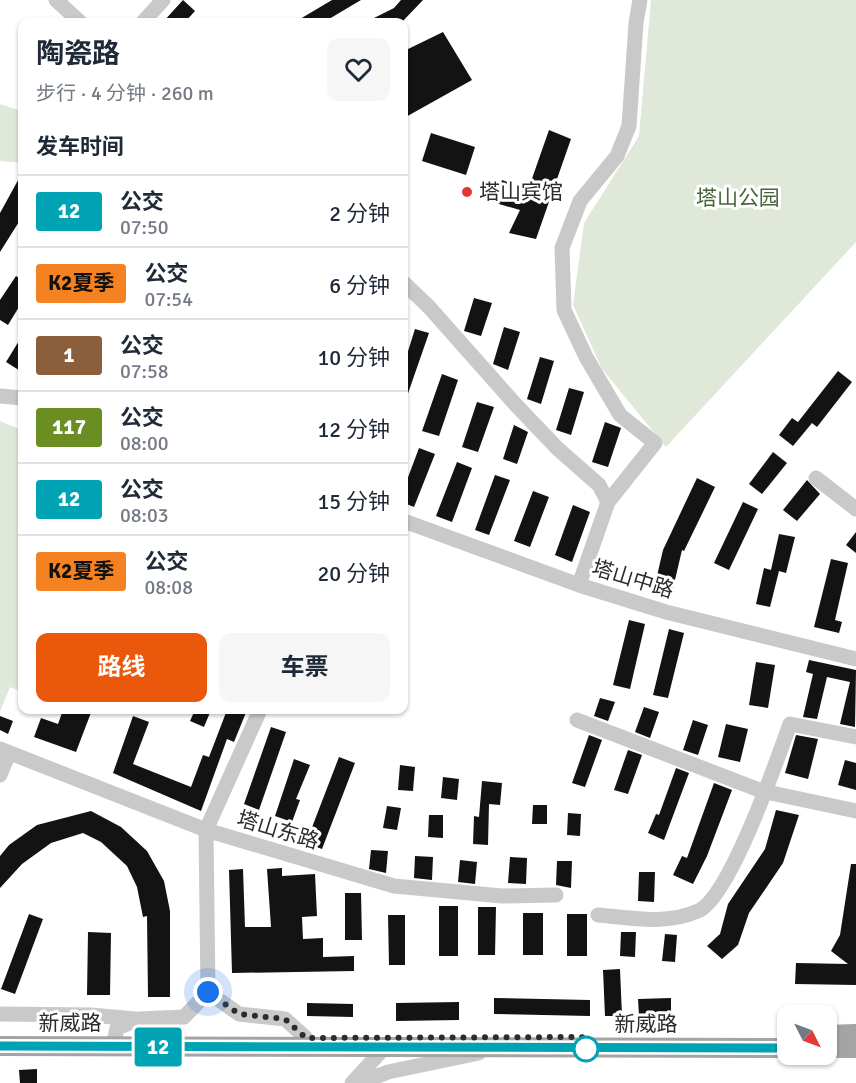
<!DOCTYPE html>
<html lang="zh">
<meta charset="utf-8">
<style>
body{margin:0;font-family:Signika,"Noto Sans SC",sans-serif;background:#f6f6f7;color:#1f2937;height:100vh;display:flex;flex-direction:column;font-size:22px;white-space:nowrap}
*{box-sizing:border-box;margin:0}
p{font-size:20px;color:#747a83}
.icon{flex:none;width:33px;height:33px;fill:none;stroke:currentColor;stroke-width:2;stroke-linecap:round;stroke-linejoin:round}
.map{position:relative;flex:1;overflow:hidden}
.sheet{position:absolute;left:18px;top:18px;width:390px;height:696px;display:flex;flex-direction:column;background:#fff;border-radius:12px;box-shadow:0 2px 4px #0004}
.sheet>*{flex:none}
.badge{padding:0 12px;border-radius:4px;font-size:21px;line-height:39px}
.needle{width:39px;rotate:132deg}
.controls{position:absolute;left:777px;top:1005px;display:grid;gap:12px}
.controls a{display:grid;place-items:center;width:60px;height:60px;border-radius:12px;background:#fff;box-shadow:0 2px 4px #0004;font-size:30px}
.you{position:absolute;width:30px;height:30px;margin:-15px;border:4px solid #fff;border-radius:50%;background:#1a73e8;box-shadow:0 0 0 9px #1a73e833}
.map>.badge{position:absolute;translate:-50% -50%;box-shadow:0 0 0 3px #fff}
h2{padding:0 18px;font-size:22px;line-height:54px}
.round{display:grid;place-items:center;flex:none;width:63px;height:63px;border-radius:12px;background:#f6f6f7}
.summary{display:flex;align-items:center;justify-content:space-between;height:102px;padding:0 18px}
h1{font-size:28px;font-weight:700;line-height:45px}
.button{display:flex;gap:12px;margin-top:auto;padding:12px 18px}
.button a{flex:1;height:69px;border-radius:12px;background:#ea580c;color:#fff;font-size:24px;font-weight:700;line-height:69px;text-align:center}
.button a+a{background:#f6f6f7;color:#1f2937}
ul{padding:0;list-style:none}
li{display:flex;align-items:center;gap:18px;height:72px;padding:0 18px;border-top:2px solid #e0e1e3}
li div{flex:1}
li b{display:block;font-size:22px}
li em{font-style:normal}
li .badge{min-width:66px;font-weight:700;text-align:center}
.map>svg:first-child{display:block}
.green{fill:#e0e9d9}
.building{fill:#131313}
.lines{fill:none;stroke-linecap:round;stroke-linejoin:round}
.minor{stroke:#c9c9c9;stroke-width:15}
.major{stroke:#a4a4a4;stroke-width:20}
.line-casing{stroke:#fff;stroke-width:14}
.line{stroke:#00a3b4;stroke-width:9}
.walk{stroke:#2c2c2c;stroke-width:6;stroke-dasharray:0 10.8}
.poi-dot{fill:#e03930;stroke:#fff;stroke-width:2}
.stop-dot{fill:#fff;stroke:#00a3b4;stroke-width:3}
.labels{text-anchor:middle;dominant-baseline:central;stroke-width:6;stroke-linejoin:round;paint-order:stroke}
.poi-label{font-size:21px;fill:#2c2c2c;stroke:#fff;text-anchor:start}
.park-label{font-size:21px;fill:#49663b;stroke:#fff}
.street-label{font-size:21px;fill:#2c2c2c;stroke:#fff}
</style>
<div class="map">
<svg width="856" height="1083" viewBox="0 0 856 1083">
<rect width="100%" height="100%" fill="#fff"/>
<path class="green" d="M 651,0 L 856,0 L 856,242 L 666,447 L 602,369 L 573,305 L 584,223 L 639,136 Z
M 0,104 L 22,111 L 22,163 L 0,161 Z
M 0,421 L 22,430 L 22,692 L 10,687 L 0,712 Z"/>
<path class="building" d="M 183,0 L 195,11 L 185,22 L 163,22 Z
M 332,0 L 361,0 L 324,22 L 295,22 Z
M 401,0 L 423,0 L 402,22 L 366,22 L 394,8 Z
M 443,32 L 472,80 L 404,118 L 404,51 Z
M 549,130 L 571,139 L 536,239 L 509,233 L 520,210 L 492,202 L 502,180 L 528,190 Z
M 431,133 L 475,147 L 466,175 L 422,161 Z
M 22,173 L 22,217 L 0,252 L 0,213 Z
M 16,276 L 22,280 L 22,302 L 8,325 L 0,320 L 0,300 Z
M 474,298 L 492,303 L 481,336 L 464,331 Z
M 504,327 L 520,332 L 508,370 L 493,364 Z
M 415,329 L 429,333 L 405,402 L 404,364 Z
M 22,336 L 22,372 L 6,362 Z
M 540,357 L 554,361 L 541,404 L 527,399 Z
M 838,371 L 852,382 L 817,427 L 812,423 L 793,446 L 779,435 L 792,418 L 798,422 Z
M 442,374 L 458,380 L 439,436 L 422,431 Z
M 569,388 L 584,392 L 571,435 L 556,430 Z
M 477,402 L 494,407 L 478,452 L 462,447 Z
M 605,422 L 621,428 L 608,467 L 592,462 Z
M 514,425 L 528,432 L 517,464 L 503,459 Z
M 419,448 L 435,454 L 414,507 L 404,503 L 404,488 Z
M 773,452 L 787,463 L 762,494 L 749,484 Z
M 457,462 L 472,468 L 452,522 L 436,516 Z
M 495,475 L 510,480 L 489,535 L 475,530 Z
M 697,478 L 715,487 L 684,551 L 682,550 L 671,597 L 653,593 L 663,550 Z
M 807,480 L 820,494 L 797,521 L 783,510 Z
M 533,491 L 549,497 L 530,547 L 514,541 Z
M 743,502 L 758,509 L 729,570 L 714,563 Z
M 573,505 L 590,512 L 572,562 L 555,555 Z
M 856,532 L 856,553 L 846,545 Z
M 779,534 L 795,537 L 786,573 L 779,571 L 770,607 L 756,604 L 764,568 L 771,570 Z
M 831,559 L 848,563 L 835,620 L 842,622 L 839,633 L 814,627 Z
M 629,620 L 645,624 L 630,689 L 613,685 Z
M 669,629 L 684,633 L 668,698 L 653,695 Z
M 809,660 L 856,670 L 855,727 L 840,724 L 850,682 L 827,677 L 817,719 L 803,717 L 813,674 L 806,672 Z
M 756,662 L 775,665 L 768,708 L 749,705 Z
M 600,698 L 615,702 L 608,721 L 594,716 Z
M 644,707 L 659,712 L 650,738 L 635,732 Z
M 63,710 L 92,710 L 76,752 L 34,737 L 41,718 L 58,724 Z
M 195,710 L 211,710 L 204,727 L 190,721 Z
M 227,710 L 247,710 L 234,742 L 227,739 L 201,811 L 113,773 L 133,716 L 149,722 L 133,764 L 191,787 L 203,755 L 209,757 Z
M 0,716 L 13,721 L 8,734 L 0,730 Z
M 693,720 L 708,725 L 698,755 L 683,750 Z
M 726,724 L 748,729 L 740,762 L 718,757 Z
M 271,727 L 286,732 L 259,810 L 244,804 Z
M 589,735 L 602,740 L 585,787 L 572,783 Z
M 796,735 L 818,739 L 808,779 L 785,773 Z
M 628,750 L 642,755 L 628,794 L 614,790 Z
M 339,757 L 355,763 L 322,849 L 306,843 Z
M 294,759 L 310,765 L 296,799 L 300,800 L 292,822 L 275,816 Z
M 845,760 L 856,763 L 856,790 L 838,785 Z
M 400,765 L 415,767 L 413,791 L 398,790 Z
M 676,768 L 689,773 L 664,840 L 648,833 L 656,814 L 659,815 Z
M 443,777 L 459,779 L 457,800 L 441,798 Z
M 482,781 L 502,783 L 500,805 L 489,804 L 488,845 L 473,844 L 474,816 L 479,817 Z
M 714,783 L 732,790 L 707,856 L 693,884 L 673,875 L 682,856 L 687,858 Z
M 533,805 L 547,805 L 547,824 L 532,824 Z
M 387,806 L 401,808 L 397,830 L 383,828 Z
M 776,810 L 799,815 L 783,863 L 749,913 L 738,945 L 722,959 L 707,946 L 720,934 L 728,904 L 765,849 Z
M 91,811 L 121,827 L 147,851 L 164,881 L 170,911 L 170,997 L 148,997 L 147,916 L 143,917 L 137,887 L 127,866 L 101,842 L 83,833 L 51,843 L 22,864 L 0,888 L 0,856 L 9,845 L 37,825 Z
M 568,813 L 581,814 L 580,836 L 567,835 Z
M 429,815 L 443,815 L 443,838 L 428,837 Z
M 371,850 L 388,851 L 386,873 L 369,869 Z
M 415,856 L 433,857 L 432,880 L 414,878 Z
M 510,857 L 527,858 L 526,884 L 508,883 Z
M 460,860 L 477,862 L 475,884 L 458,882 Z
M 557,861 L 572,861 L 571,888 L 556,885 Z
M 851,864 L 856,864 L 856,985 L 795,984 L 796,963 L 848,964 L 831,951 L 840,935 Z
M 282,868 L 282,876 L 315,874 L 317,916 L 302,917 L 303,939 L 323,938 L 323,957 L 354,956 L 354,971 L 232,973 L 229,870 L 243,869 L 245,927 L 271,927 L 267,869 Z
M 639,872 L 655,872 L 654,902 L 638,901 Z
M 345,893 L 361,893 L 362,940 L 345,940 Z
M 439,906 L 458,906 L 458,956 L 439,956 Z
M 478,907 L 496,907 L 495,955 L 478,955 Z
M 523,913 L 543,913 L 543,955 L 523,955 Z
M 29,914 L 43,919 L 15,994 L 1,989 Z
M 567,914 L 587,914 L 587,956 L 567,956 Z
M 388,915 L 405,915 L 405,965 L 389,965 Z
M 88,932 L 111,933 L 110,995 L 87,995 Z
M 621,932 L 636,932 L 635,957 L 620,956 Z
M 665,934 L 677,935 L 675,962 L 662,961 Z
M 620,969 L 622,1016 L 605,1016 L 603,970 Z
M 494,998 L 590,1000 L 590,1016 L 494,1014 Z
M 671,998 L 671,1015 L 639,1016 L 638,999 Z
M 459,1002 L 459,1020 L 396,1021 L 396,1003 Z
M 307,1003 L 353,1004 L 353,1017 L 307,1016 Z
M 37,1069 L 37,1083 L 20,1083 L 19,1070 Z"/>
<g class="lines">
<path class="minor" d="M 56,0 L 80,22
M 143,22 L 163,0
M 404,283 L 429,307 L 515,404 L 558,449 L 599,485 L 608,502 L 579,585
M 0,396 L 22,398
M 816,478 L 856,509
M 608,502 L 655,443 L 620,415 L 586,357 L 564,310 L 562,248 L 580,201 L 617,156 L 629,126 L 636,23 L 640,0
M 404,521 L 579,585 L 666,612 L 856,659
M 577,720 L 762,791 L 856,811
M 0,749 L 206,830 L 394,886 L 502,896 L 556,895
M 0,775 L 9,753
M 598,915 C 631,918 667,925 698,911 C 730,897 777,760 790,724 L 856,737
M 208,992 L 239,1014 L 285,1019 L 306,1038
M 0,1014 L 91,1015 L 135,1019
M 115,1038 L 117,1028 L 139,1019 L 184,1017 L 208,992 L 206,830 L 260,710
M 352,1083 L 385,1047
M 360,1083 L 388,1072 L 479,1053"/>
<path class="major" d="M 826,1035 L 856,1034
M 0,1046 L 788,1048
M 826,1048 L 856,1048"/>
</g>
<g class="lines">
<defs>
<path id="line" d="M 0,1046 L 788,1048"/>
</defs>
<use href="#line" class="line-casing"/>
<use href="#line" class="line"/>
<path class="walk" d="M 208,992 L 239,1014 L 285,1019 L 306,1038 L 582,1037 L 586,1049"/>
</g>
<circle class="poi-dot" cx="467" cy="192" r="6"/>
<circle class="stop-dot" cx="586" cy="1049" r="12"/>
<g class="labels">
<g class="poi-label">
<text x="479" y="192">塔山宾馆</text>
</g>
<g class="park-label">
<text x="738" y="198">塔山公园</text>
</g>
<g class="street-label">
<text transform="translate(633 579) rotate(17)">塔山中路</text>
<text transform="translate(278 830) rotate(17)">塔山东路</text>
<text x="70" y="1023">新威路</text>
<text x="646" y="1024">新威路</text>
</g>
</g>
</svg>
<div class="controls">
<a><svg class="needle" viewBox="-14 -14 28 28"><path d="M0-13l5 13h-10z" fill="#e53935"/><path d="M0 13l5-13h-10z" fill="#747a83"/></svg></a>
</div>
<div class="you" style="left:208px;top:992px"></div>
<b class="badge" style="left:158px;top:1047px;background:#00a3b4;color:#fff">12</b>
<section class="sheet">
<div class="summary"><div><h1>陶瓷路</h1><p>步行 · 4 分钟 · 260 m</p></div><a class="round"><svg class="icon" aria-label="heart" viewBox="0 0 24 24"><path d="M12 20l-8-8c-3-5 5-10 8-4 3-6 11-1 8 4z"/></svg></a></div>
<h2>发车时间</h2>
<ul>
<li><span class="badge" style="background:#00a3b4;color:#fff">12</span><div><b>公交</b><p>07:50</p></div><em>2 分钟</em></li>
<li><span class="badge" style="background:#f58220;color:#111">K2夏季</span><div><b>公交</b><p>07:54</p></div><em>6 分钟</em></li>
<li><span class="badge" style="background:#8b5e3c;color:#fff">1</span><div><b>公交</b><p>07:58</p></div><em>10 分钟</em></li>
<li><span class="badge" style="background:#6b8e23;color:#fff">117</span><div><b>公交</b><p>08:00</p></div><em>12 分钟</em></li>
<li><span class="badge" style="background:#00a3b4;color:#fff">12</span><div><b>公交</b><p>08:03</p></div><em>15 分钟</em></li>
<li><span class="badge" style="background:#f58220;color:#111">K2夏季</span><div><b>公交</b><p>08:08</p></div><em>20 分钟</em></li>
</ul>
<div class="button"><a>路线</a><a>车票</a></div>
</section>
</div>
